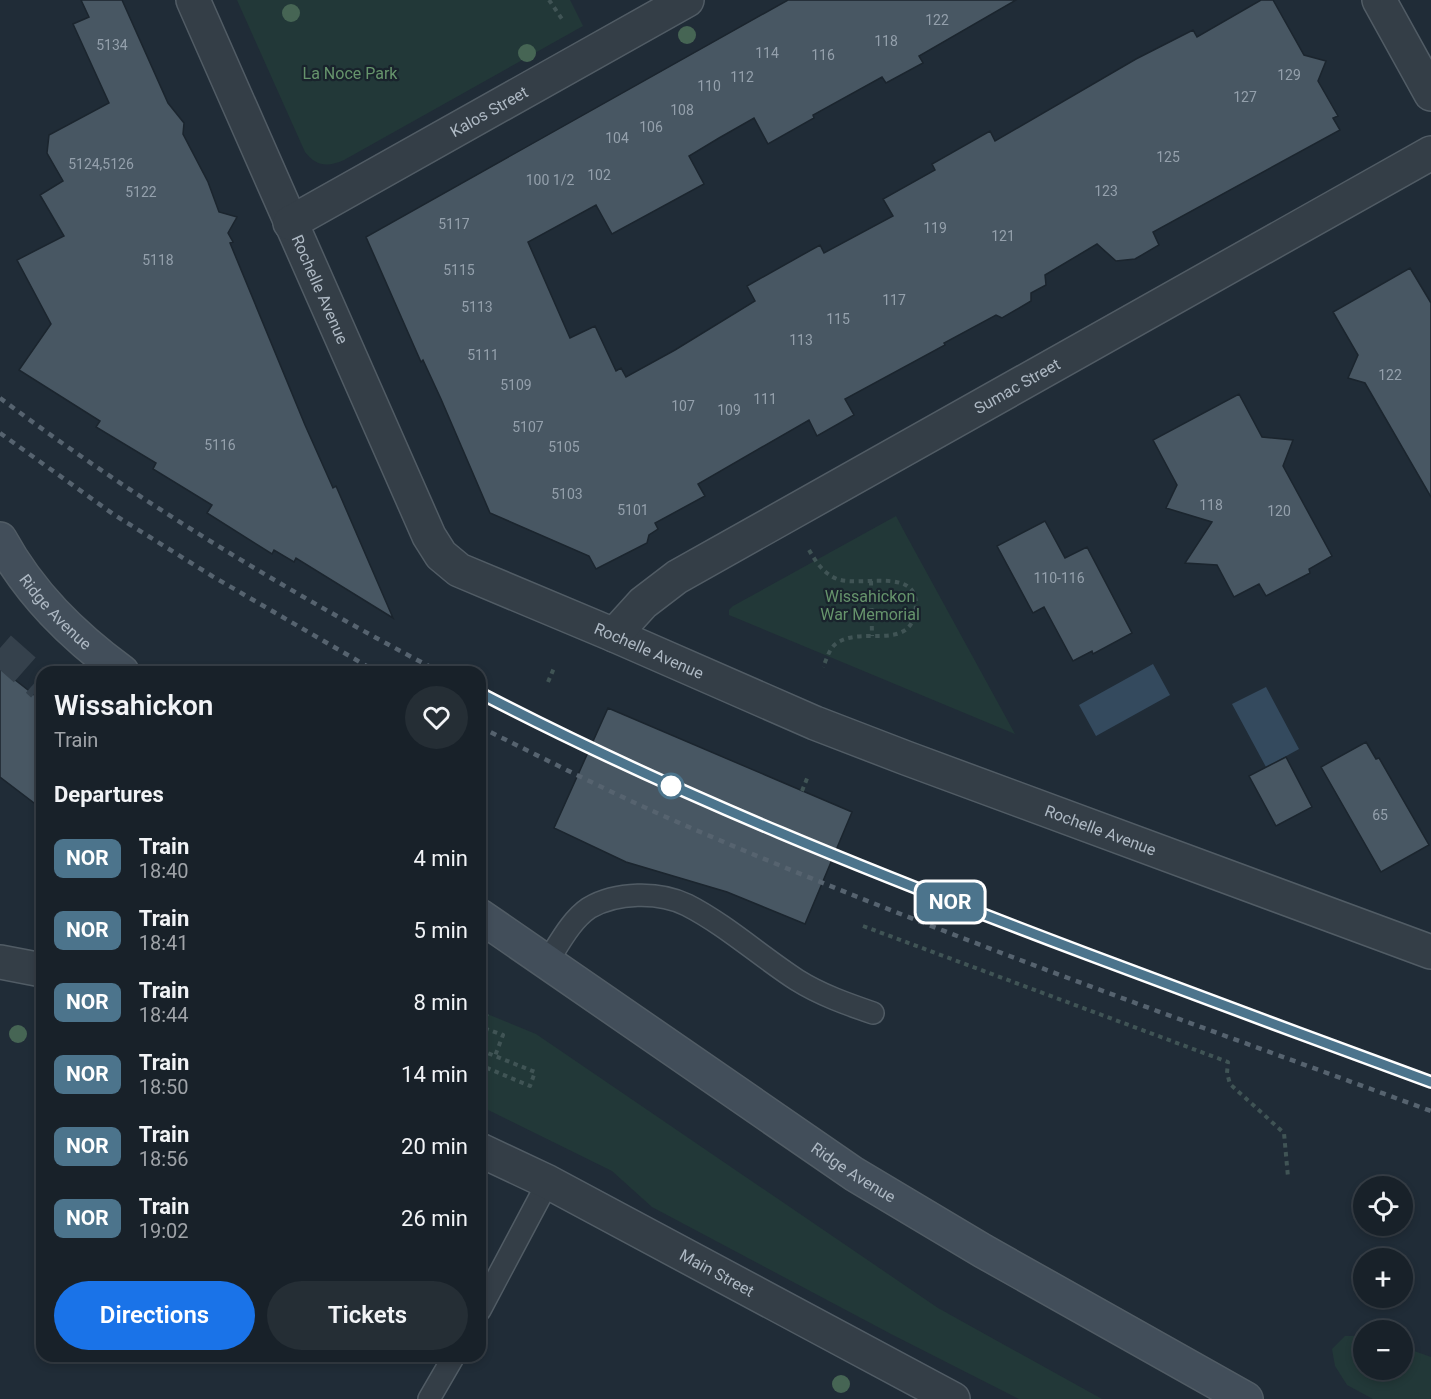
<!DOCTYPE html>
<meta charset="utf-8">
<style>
body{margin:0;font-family:Roboto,sans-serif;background:#252e35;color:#f1f3f6;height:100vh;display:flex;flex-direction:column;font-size:22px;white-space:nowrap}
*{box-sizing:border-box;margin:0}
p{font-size:20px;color:#9fa3a8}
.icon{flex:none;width:33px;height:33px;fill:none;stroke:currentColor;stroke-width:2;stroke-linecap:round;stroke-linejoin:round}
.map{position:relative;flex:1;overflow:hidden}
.side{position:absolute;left:36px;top:666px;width:450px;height:696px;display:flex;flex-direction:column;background:#182129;border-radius:18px;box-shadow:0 3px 9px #0003,0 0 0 2px #363e46}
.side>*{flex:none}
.badge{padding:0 12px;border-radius:9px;font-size:21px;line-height:39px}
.fabs{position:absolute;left:1353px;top:1176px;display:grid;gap:12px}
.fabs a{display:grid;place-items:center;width:60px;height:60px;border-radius:50%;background:#182129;box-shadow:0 3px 9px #0003,0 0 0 2px #363e46;font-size:30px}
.map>.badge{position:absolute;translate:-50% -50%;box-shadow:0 0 0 3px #fff}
h2{padding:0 18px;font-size:22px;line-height:54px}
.round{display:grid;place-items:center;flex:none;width:63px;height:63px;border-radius:32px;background:#252e35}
.headline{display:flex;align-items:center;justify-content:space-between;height:102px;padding:0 18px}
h1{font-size:28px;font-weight:600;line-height:45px}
.action{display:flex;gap:12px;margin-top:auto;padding:12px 18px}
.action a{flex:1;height:69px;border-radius:36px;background:#1a73e8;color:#fff;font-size:24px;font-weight:600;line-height:69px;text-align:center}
.action a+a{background:#252e35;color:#f1f3f6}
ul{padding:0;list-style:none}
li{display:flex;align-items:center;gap:18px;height:72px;padding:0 18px}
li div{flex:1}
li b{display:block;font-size:22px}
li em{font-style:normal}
li .badge{min-width:66px;font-weight:700;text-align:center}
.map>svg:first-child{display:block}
.green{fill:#223838}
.water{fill:#344a5e}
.building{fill:#485763;stroke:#1b252e;stroke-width:1.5}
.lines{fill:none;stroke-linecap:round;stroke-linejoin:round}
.minor-tunnel{stroke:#35414c;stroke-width:33;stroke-dasharray:33 16;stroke-linecap:butt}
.service-casing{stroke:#515c65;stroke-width:24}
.minor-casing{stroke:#515c65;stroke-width:36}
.tertiary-casing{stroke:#515c65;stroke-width:36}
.secondary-casing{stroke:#515c65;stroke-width:36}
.path{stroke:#405455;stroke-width:4;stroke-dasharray:4.5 4.5;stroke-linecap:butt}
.service{stroke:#343e47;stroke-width:21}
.minor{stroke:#343e47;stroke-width:33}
.tertiary{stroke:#343e47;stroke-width:33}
.secondary{stroke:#424e5a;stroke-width:33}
.rail{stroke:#56636f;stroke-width:4.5;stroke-dasharray:6 6;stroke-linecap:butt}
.tree{fill:#466554}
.line-casing{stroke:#fff;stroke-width:14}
.line{stroke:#4c748c;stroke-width:9}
.stop-dot{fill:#fff;stroke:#4c748c;stroke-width:3}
.labels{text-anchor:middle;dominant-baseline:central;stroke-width:4.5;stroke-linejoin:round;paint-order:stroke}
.number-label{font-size:14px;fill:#94a0ac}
.park-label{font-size:16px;fill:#66946c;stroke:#19232c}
.street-label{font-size:16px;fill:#aeb9c4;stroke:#19232c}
</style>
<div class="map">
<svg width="1431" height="1399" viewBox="0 0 1431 1399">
<rect width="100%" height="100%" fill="#202c37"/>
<path class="green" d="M 237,0 L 570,0 L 583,26 L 344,160 C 328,167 317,167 305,152 Z
M 896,516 L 905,533 L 1015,734 L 729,615 L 729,610 L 733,606 Z
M 480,1011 L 536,1034 L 938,1308 L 1102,1399 L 1019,1399 L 1015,1397 L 891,1334 L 652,1207 L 612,1171 L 480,1106 Z
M 1345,1336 L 1363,1336 L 1364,1370 L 1402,1370 L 1403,1347 L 1431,1357 L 1431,1399 L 1373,1399 L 1347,1385 L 1335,1366 L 1332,1349 Z"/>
<path class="water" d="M 1153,664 L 1170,695 L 1096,736 L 1079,705 Z
M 1266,687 L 1299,749 L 1266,767 L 1232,704 Z"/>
<path class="building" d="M 81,0 L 122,0 L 168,103 L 184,123 L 183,134 L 208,182 L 219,212 L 237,217 L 228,233 L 233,242 L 230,243 L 305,425 L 333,488 L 336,486 L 393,618 L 296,558 L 294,562 L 274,550 L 272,554 L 207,513 L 212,505 L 153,469 L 156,463 L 96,427 L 100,421 L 19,370 L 51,324 L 17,260 L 64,236 L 40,195 L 63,181 L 47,153 L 49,135 L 109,103 L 73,24 L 89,17 Z
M 788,0 L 1016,0 L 919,56 L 923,63 L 886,83 L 882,77 L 813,115 L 814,118 L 768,144 L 754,118 L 719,138 L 689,156 L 704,184 L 612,234 L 596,205 L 528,242 L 570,338 L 595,326 L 616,371 L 621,368 L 626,377 L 675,350 L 755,301 L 747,286 L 820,245 L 824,253 L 893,216 L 883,199 L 935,170 L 932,164 L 990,131 L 995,141 L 1136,59 L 1193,30 L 1197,37 L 1261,0 L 1273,0 L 1304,55 L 1326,61 L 1318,81 L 1338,116 L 1333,118 L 1340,130 L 1153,232 L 1159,245 L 1135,259 L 1116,261 L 1097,244 L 1045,275 L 1046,285 L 1031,293 L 1031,301 L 1002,318 L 996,315 L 944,343 L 945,345 L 845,399 L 854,415 L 817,436 L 809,420 L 698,484 L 705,496 L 655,523 L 658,529 L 649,535 L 647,543 L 596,569 L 589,556 L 490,513 L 441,399 L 423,360 L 421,362 L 366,237 Z
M 1410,268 L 1431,303 L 1431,497 L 1365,383 L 1348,378 L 1358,355 L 1333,312 Z
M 1239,394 L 1262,437 L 1293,440 L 1283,466 L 1332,556 L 1309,569 L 1310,573 L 1266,596 L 1259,584 L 1234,597 L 1217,565 L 1185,563 L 1212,522 L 1166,508 L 1177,485 L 1153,440 Z
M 1045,521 L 1065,558 L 1087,547 L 1132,633 L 1093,654 L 1092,651 L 1073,661 L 1044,607 L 1033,613 L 997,546 Z
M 0,668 L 42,701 L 42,809 L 0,777 Z
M 608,708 L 852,812 L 805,924 L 727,892 L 626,862 L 554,828 Z
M 1366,742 L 1376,759 L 1379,758 L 1429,845 L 1381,872 L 1321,767 Z
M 1286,757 L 1312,807 L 1276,826 L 1249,776 Z"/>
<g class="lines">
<path class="minor-tunnel" d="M 0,648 L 42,685"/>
<defs>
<path id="service" d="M 547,962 C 559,944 571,920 589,908 C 616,892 659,891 687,905 C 726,925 760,956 797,980 C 821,995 847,1004 873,1013
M 480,1310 L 548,1182
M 429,1399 L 454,1356"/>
<g id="minor">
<path id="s1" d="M 193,0 L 429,536 L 441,555 L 459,570 L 614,635 L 815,723 L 906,758 L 1431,952"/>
<path d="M 1379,0 L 1431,94"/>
<path id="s2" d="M 290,223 L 687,0"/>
<path id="s3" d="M 614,635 L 643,603 L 677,577 L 1431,153"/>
</g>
<g id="tertiary">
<path d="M 0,962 L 42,970"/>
<path id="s4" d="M 480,1150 L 548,1182 L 953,1399"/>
</g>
<g id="secondary">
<path id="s5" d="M 0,539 C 30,594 72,635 122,672"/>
<path id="s6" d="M 480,916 L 854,1174 L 983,1251 L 1246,1399"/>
</g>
</defs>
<use href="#service" class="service-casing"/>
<use href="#minor" class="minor-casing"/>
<use href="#tertiary" class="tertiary-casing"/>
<use href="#secondary" class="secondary-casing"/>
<path class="path" d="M 549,0 L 564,22
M 809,550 C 816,562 823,573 837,579 C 862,588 924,564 915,613 C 908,651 861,626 837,643 C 829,648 827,659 823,667
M 871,581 L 872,636
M 548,682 L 554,668
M 802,791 L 808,776
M 863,926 L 1228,1062 L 1227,1073 L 1230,1084 L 1284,1133 L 1288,1177
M 487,1014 L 481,1027 L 503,1035 L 495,1056
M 480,1050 L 535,1072 L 530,1086 L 480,1065"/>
<use href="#service" class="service"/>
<use href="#minor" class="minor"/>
<use href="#tertiary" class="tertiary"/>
<use href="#secondary" class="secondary"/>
<path class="rail" d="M 0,398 C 138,501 287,592 440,672
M 0,433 L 113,514 L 212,576 L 377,672
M 480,693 C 784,852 1110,964 1431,1082
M 480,727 C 545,759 609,792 675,821 C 923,929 1178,1018 1431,1111"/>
</g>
<g class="tree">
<circle cx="291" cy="13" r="9"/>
<circle cx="687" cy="35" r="9"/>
<circle cx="527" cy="53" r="9"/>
<circle cx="18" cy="1034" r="9"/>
<circle cx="841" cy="1384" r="9"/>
</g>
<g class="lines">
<defs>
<path id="line" d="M 480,693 C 676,795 881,876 1087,954 C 1202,997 1316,1040 1431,1082"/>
</defs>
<use href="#line" class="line-casing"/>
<use href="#line" class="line"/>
</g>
<circle class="stop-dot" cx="671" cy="786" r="12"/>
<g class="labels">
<g class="number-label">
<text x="937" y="20">122</text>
<text x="886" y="41">118</text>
<text x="112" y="45">5134</text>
<text x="767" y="53">114</text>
<text x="823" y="55">116</text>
<text x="1289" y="75">129</text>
<text x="742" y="77">112</text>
<text x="709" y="86">110</text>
<text x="1245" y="97">127</text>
<text x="682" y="110">108</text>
<text x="651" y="127">106</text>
<text x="617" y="138">104</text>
<text x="1168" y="157">125</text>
<text x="101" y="164">5124,5126</text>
<text x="599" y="175">102</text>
<text x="550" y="180">100 1/2</text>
<text x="1106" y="191">123</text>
<text x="141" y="192">5122</text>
<text x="454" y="224">5117</text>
<text x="935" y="228">119</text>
<text x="1003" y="236">121</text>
<text x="158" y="260">5118</text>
<text x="459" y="270">5115</text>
<text x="894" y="300">117</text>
<text x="477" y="307">5113</text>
<text x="838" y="319">115</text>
<text x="801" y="340">113</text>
<text x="483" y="355">5111</text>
<text x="1390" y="375">122</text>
<text x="516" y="385">5109</text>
<text x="765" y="399">111</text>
<text x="683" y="406">107</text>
<text x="729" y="410">109</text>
<text x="528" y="427">5107</text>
<text x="220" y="445">5116</text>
<text x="564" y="447">5105</text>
<text x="567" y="494">5103</text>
<text x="1211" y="505">118</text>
<text x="633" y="510">5101</text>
<text x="1279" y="511">120</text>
<text x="1059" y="578">110-116</text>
<text x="1380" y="815">65</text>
</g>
<g class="park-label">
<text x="350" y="73">La Noce Park</text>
<text x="870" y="596">Wissahickon<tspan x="870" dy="18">War Memorial</tspan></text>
</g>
<g class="street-label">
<text stroke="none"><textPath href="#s2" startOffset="228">Kalos Street</textPath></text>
<text stroke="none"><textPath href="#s1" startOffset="316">Rochelle Avenue</textPath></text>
<text stroke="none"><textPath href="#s3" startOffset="476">Sumac Street</textPath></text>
<text stroke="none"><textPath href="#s5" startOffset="92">Ridge Avenue</textPath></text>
<text stroke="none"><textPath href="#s1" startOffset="838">Rochelle Avenue</textPath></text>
<text stroke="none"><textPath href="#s1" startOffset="1324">Rochelle Avenue</textPath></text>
<text stroke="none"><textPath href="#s6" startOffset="453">Ridge Avenue</textPath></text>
<text stroke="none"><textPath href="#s4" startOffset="267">Main Street</textPath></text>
</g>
</g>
</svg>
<div class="fabs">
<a><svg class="icon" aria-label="locate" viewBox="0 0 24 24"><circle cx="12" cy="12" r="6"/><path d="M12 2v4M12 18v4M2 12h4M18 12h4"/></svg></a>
<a>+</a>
<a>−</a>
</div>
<b class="badge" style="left:950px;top:902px;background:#4c748c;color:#fff">NOR</b>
<section class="side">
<div class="headline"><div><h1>Wissahickon</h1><p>Train</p></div><a class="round"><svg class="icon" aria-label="heart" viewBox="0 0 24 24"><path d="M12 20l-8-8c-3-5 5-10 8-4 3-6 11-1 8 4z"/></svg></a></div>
<h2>Departures</h2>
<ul>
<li><span class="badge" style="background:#4c748c;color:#fff">NOR</span><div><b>Train</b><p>18:40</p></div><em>4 min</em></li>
<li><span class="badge" style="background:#4c748c;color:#fff">NOR</span><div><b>Train</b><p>18:41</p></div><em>5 min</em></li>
<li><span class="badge" style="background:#4c748c;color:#fff">NOR</span><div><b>Train</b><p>18:44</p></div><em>8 min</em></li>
<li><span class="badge" style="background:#4c748c;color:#fff">NOR</span><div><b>Train</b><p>18:50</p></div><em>14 min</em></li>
<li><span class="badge" style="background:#4c748c;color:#fff">NOR</span><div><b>Train</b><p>18:56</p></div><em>20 min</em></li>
<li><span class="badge" style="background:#4c748c;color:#fff">NOR</span><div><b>Train</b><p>19:02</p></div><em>26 min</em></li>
</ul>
<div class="action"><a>Directions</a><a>Tickets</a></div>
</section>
</div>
